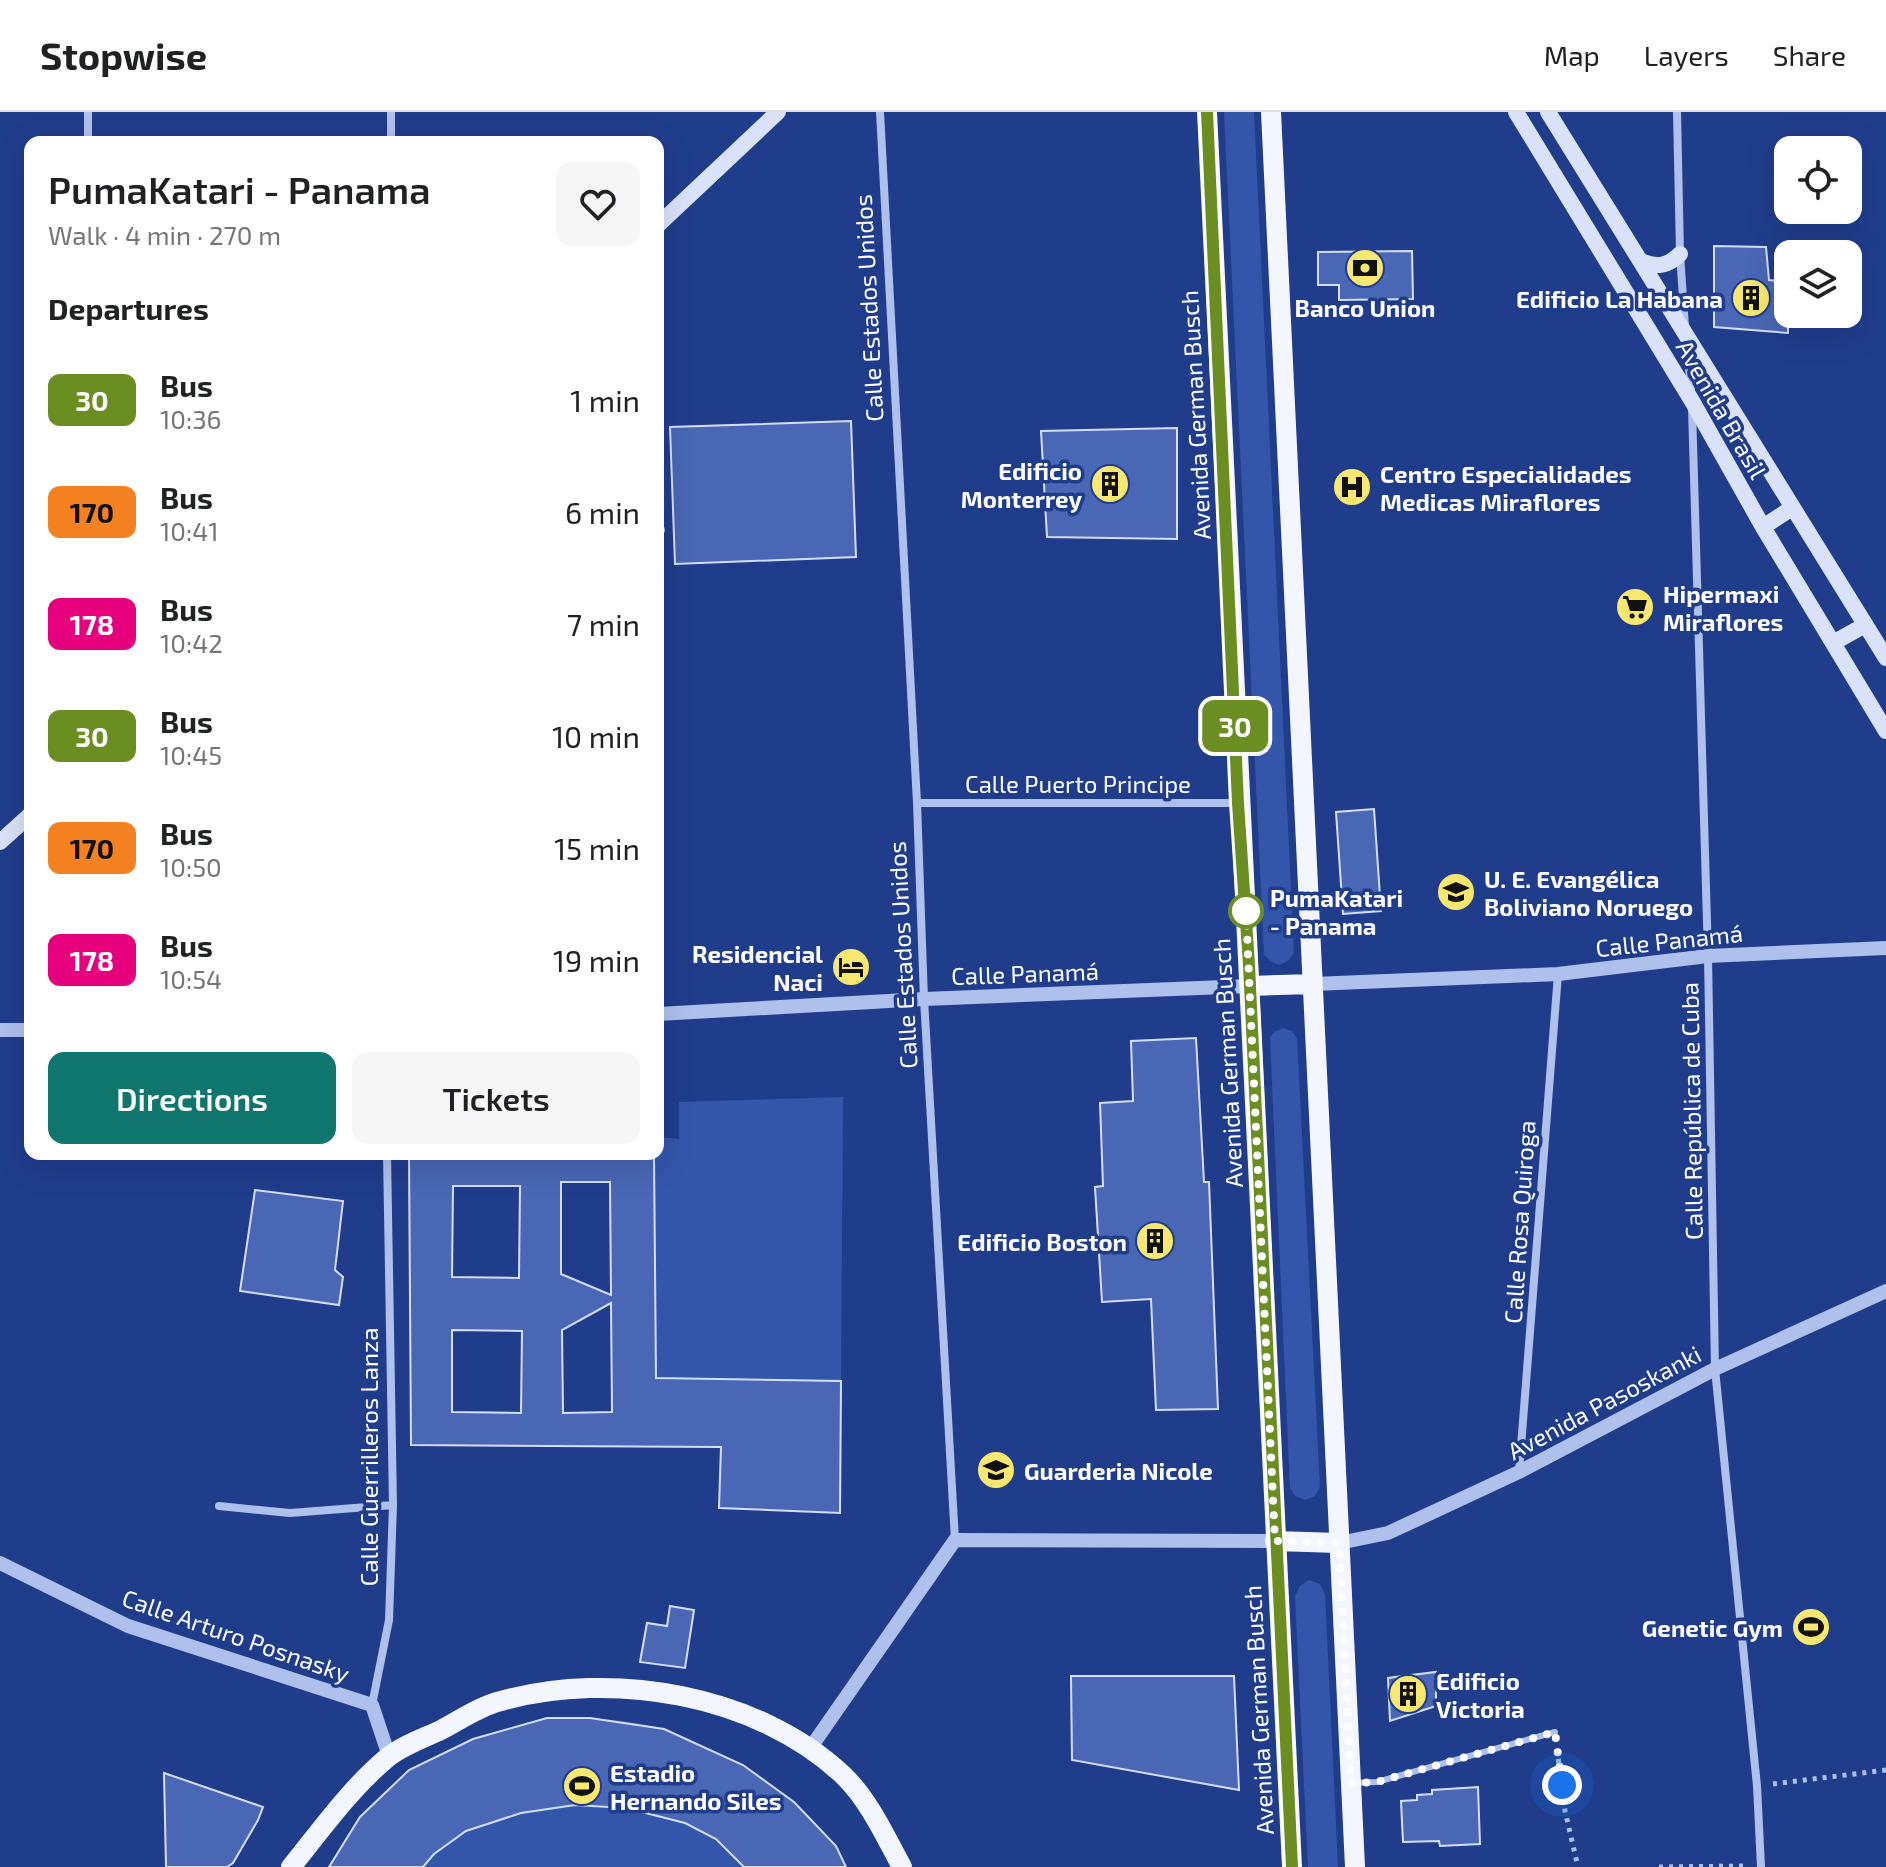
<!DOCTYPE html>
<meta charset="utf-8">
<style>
body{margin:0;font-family:"Exo 2",sans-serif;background:#f6f6f6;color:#202124;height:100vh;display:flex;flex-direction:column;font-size:30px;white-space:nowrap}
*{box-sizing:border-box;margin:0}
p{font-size:26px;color:#757577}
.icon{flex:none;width:44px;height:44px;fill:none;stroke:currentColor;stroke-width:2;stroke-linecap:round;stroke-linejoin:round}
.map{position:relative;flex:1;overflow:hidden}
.details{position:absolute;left:24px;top:24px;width:640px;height:1024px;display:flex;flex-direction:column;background:#fff;border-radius:16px;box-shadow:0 8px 32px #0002}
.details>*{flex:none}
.badge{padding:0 16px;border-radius:12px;font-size:28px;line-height:52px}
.tools{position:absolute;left:1774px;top:24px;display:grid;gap:16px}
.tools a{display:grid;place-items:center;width:88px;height:88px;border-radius:16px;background:#fff;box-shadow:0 8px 32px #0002;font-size:40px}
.you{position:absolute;width:40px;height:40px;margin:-20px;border:6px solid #fff;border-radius:50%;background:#1a73e8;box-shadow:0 0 0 12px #1a73e833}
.map>.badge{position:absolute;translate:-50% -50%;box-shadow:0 0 0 4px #fff}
h2{padding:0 24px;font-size:30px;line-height:72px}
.round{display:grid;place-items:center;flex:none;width:84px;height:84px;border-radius:16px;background:#f6f6f6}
.overview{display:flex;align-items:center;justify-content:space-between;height:136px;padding:0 24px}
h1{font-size:38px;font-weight:600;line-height:60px}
.primary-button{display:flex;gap:16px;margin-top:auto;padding:16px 24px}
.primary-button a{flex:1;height:92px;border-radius:16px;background:#0f766e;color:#fff;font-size:32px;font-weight:600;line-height:92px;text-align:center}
.primary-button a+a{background:#f6f6f6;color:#202124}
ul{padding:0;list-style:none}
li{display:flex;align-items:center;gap:24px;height:112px;padding:0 24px}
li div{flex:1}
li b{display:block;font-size:30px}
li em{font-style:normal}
li .badge{min-width:88px;font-weight:700;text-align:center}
header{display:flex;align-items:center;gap:48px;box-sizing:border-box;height:112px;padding:0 40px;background:#fff;border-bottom:2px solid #e0e0e0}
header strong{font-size:38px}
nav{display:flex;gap:44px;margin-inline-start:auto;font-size:28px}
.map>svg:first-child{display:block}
.green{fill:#3456aa}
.building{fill:#4967b4;stroke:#d3def9;stroke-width:2;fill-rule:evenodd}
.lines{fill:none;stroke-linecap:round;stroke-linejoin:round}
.path{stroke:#aec0ec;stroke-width:5;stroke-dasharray:4 6;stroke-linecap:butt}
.service{stroke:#aec0ec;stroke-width:6}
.minor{stroke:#aec0ec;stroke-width:8}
.tertiary{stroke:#aec0ec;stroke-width:14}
.secondary{stroke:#dae2f9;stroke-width:16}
.primary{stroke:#f3f6fe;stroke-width:20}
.line-casing{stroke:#fff;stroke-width:18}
.line{stroke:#6b8e23;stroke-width:12}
.walk{stroke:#fff;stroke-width:8;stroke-dasharray:0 14.4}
.stop-dot{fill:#fff;stroke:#6b8e23;stroke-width:4}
.labels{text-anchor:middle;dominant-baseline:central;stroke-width:7;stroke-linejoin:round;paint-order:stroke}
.poi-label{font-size:24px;font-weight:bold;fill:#fff;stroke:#203d8c;text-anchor:start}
.street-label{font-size:24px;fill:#fff;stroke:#203d8c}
.stop-label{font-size:24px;font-weight:bold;fill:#fff;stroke:#203d8c;text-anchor:start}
</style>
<header>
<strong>Stopwise</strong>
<nav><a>Map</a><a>Layers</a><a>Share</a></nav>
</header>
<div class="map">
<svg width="1886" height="1755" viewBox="0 0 1886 1755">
<rect width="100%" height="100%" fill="#203d8c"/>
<path class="green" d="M 1224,0 L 1254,0 L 1294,841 L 1288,849 L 1279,853 L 1270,849 L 1264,842 Z
M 1283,916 L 1292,919 L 1297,926 L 1320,1375 L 1315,1384 L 1305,1388 L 1295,1384 L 1290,1376 L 1270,926 L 1274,920 Z
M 843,985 L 841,1269 L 693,1267 L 691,1335 L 656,1335 L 654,1042 L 658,1042 L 658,1025 L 679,1027 L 679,990 Z
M 1309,1468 L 1320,1472 L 1325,1482 L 1338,1755 L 1308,1755 L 1295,1484 L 1300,1474 Z
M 547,1606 C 585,1606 627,1606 664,1617 C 675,1620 687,1627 697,1632 C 755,1659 817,1695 846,1755 L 329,1755 L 360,1705 L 409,1658 L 473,1627 Z"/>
<path class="building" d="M 1714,134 L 1766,135 L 1769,168 L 1788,170 L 1788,221 L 1714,215 Z
M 1412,139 L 1413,187 L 1339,188 L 1339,173 L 1318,173 L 1318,140 Z
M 851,309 L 856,445 L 675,452 L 670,315 Z
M 1177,316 L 1177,427 L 1047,425 L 1041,319 Z
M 1374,697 L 1381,799 L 1343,802 L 1336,700 Z
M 1196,926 L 1204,1070 L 1209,1070 L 1218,1297 L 1156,1298 L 1151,1187 L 1102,1190 L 1095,1075 L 1103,1074 L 1100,991 L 1133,989 L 1131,929 Z
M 409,1042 L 654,1042 L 656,1266 L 841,1269 L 840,1401 L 719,1396 L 721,1335 L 411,1333 ZM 561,1070 L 610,1070 L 611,1183 L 561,1162 ZM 453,1074 L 520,1074 L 519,1166 L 452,1165 ZM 611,1191 L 612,1300 L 563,1301 L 562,1218 ZM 452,1218 L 522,1219 L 521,1301 L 452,1300 Z
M 255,1078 L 343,1089 L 335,1158 L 343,1165 L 339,1193 L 240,1179 Z
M 670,1494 L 694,1498 L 685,1556 L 640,1550 L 647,1511 L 667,1514 Z
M 1436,1560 L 1436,1594 L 1390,1609 L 1388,1566 Z
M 1071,1564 L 1234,1564 L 1239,1678 L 1072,1648 Z
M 547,1606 L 590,1606 L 664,1617 L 743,1653 L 794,1690 L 836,1734 L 846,1755 L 744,1755 L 716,1727 L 685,1711 L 626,1696 L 575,1693 L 521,1701 L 466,1719 L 434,1742 L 423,1755 L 329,1755 L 360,1705 L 409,1658 L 473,1627 Z
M 164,1661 L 263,1695 L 258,1708 L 233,1751 L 227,1755 L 166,1755 Z
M 1478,1675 L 1480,1732 L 1440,1734 L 1439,1729 L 1403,1730 L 1401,1689 L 1417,1688 L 1417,1683 L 1432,1682 L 1432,1678 Z"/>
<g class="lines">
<path class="path" d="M 1557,1637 L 1565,1699 L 1578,1755
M 1773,1672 L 1886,1658
M 1659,1755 L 1746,1754"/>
<path class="service" d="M 1355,1671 L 1377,1670 L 1555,1620"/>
<path class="minor" d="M 391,0 L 391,30
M 880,0 L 917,691 L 924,887 L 955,1428
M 1677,0 L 1680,142 L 1685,215
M 88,30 L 88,0
M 1687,233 L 1691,279
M 1692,296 L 1708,844 L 1715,1257 L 1757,1674 L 1761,1755
M 658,418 L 661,418
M 917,691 L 1238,691
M 1519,1360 L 1558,862
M 219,1394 L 290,1401 L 393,1393
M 372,1593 L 389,1508 L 393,1393 L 387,1042"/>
<path class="tertiary" d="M 1313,872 L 1558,862 L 1708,844 L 1886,836
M 658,902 L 924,887 L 1250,874
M 0,918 L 30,918
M 1339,1431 L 1388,1421 L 1519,1360 L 1715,1257 L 1886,1179
M 0,1451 L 128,1514 L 372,1593 L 389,1644
M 809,1638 L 955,1428 L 1275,1429"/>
<path class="secondary" d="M 1516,0 L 1692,289 L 1763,415 L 1886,619
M 1548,0 L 1886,546
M 658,113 L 778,0
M 1641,149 C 1657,156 1668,154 1680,142
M 1763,415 L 1792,396
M 1833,531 L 1865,513
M 0,730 L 30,703"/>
<path class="primary" d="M 1207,0 C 1234,585 1263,1170 1292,1755
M 1271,0 L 1355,1755
M 1250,874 L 1313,872
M 1275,1429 L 1339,1431
M 291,1755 C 321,1718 350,1677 387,1646 C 401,1634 424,1626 441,1618 C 460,1608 480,1594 501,1589 C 612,1558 757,1582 843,1663 C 869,1688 885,1724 902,1755"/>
</g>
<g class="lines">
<defs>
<path id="line" d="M 1207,0 L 1238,691 L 1249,853 L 1292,1755"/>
</defs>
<use href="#line" class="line-casing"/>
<use href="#line" class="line"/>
<path class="walk" d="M 1246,799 L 1275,1429 L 1339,1431 L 1351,1671 L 1377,1670 L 1555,1620 L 1562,1673"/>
</g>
<defs>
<symbol id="bank-disc" viewBox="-11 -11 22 22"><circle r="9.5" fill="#f9e86f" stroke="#203d8c"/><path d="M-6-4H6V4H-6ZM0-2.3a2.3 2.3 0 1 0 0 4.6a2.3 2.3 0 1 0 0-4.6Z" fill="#111"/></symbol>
<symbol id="building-disc" viewBox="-11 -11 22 22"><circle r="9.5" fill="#f9e86f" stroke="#203d8c"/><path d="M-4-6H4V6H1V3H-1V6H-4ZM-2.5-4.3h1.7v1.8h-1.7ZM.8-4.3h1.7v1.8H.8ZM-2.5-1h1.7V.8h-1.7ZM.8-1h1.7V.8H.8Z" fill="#111"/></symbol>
<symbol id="hospital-disc" viewBox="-11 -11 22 22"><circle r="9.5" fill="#f9e86f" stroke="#203d8c"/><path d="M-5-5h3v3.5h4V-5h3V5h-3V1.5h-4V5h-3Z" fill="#111"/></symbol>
<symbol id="supermarket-disc" viewBox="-11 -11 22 22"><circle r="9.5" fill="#f9e86f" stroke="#203d8c"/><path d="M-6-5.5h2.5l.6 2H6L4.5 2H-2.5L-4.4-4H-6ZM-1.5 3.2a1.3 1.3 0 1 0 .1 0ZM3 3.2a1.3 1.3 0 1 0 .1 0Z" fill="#111"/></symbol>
<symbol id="school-disc" viewBox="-11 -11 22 22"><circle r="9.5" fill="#f9e86f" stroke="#203d8c"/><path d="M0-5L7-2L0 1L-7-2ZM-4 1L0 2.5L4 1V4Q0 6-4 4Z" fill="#111"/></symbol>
<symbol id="hotel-disc" viewBox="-11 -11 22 22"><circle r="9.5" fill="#f9e86f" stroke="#203d8c"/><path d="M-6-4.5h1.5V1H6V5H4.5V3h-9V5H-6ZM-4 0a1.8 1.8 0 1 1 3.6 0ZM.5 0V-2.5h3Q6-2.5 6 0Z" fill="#111"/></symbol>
<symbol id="stadium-disc" viewBox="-11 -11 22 22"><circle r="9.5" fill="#f9e86f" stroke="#203d8c"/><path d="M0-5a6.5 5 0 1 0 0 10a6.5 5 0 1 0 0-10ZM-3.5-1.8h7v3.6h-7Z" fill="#111"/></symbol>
</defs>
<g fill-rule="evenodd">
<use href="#bank-disc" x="1343" y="134" width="44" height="44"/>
<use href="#building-disc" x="1729" y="164" width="44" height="44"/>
<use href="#building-disc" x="1088" y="350" width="44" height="44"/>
<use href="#hospital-disc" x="1330" y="353" width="44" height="44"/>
<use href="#supermarket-disc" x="1613" y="473" width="44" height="44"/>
<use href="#school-disc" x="1434" y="758" width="44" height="44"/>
<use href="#hotel-disc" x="829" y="833" width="44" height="44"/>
<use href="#building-disc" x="1133" y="1107" width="44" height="44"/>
<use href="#school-disc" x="974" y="1336" width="44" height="44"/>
<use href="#stadium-disc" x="1789" y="1493" width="44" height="44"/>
<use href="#building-disc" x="1386" y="1560" width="44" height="44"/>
<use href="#stadium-disc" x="560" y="1652" width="44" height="44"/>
</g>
<circle class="stop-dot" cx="1246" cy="799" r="16"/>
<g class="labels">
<g class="poi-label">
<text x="1723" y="186" text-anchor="end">Edificio La Habana</text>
<text x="1365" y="195" text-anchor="middle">Banco Union</text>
<text x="1082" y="358" text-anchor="end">Edificio<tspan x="1082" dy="28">Monterrey</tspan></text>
<text x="1380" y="361">Centro Especialidades<tspan x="1380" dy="28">Medicas Miraflores</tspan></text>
<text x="1663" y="481">Hipermaxi<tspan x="1663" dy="28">Miraflores</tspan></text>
<text x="1484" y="766">U. E. Evangélica<tspan x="1484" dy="28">Boliviano Noruego</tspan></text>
<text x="823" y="841" text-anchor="end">Residencial<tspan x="823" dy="28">Naci</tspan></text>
<text x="1127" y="1129" text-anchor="end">Edificio Boston</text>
<text x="1024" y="1358">Guarderia Nicole</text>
<text x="1783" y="1515" text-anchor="end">Genetic Gym</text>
<text x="1436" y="1568">Edificio<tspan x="1436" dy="28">Victoria</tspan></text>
<text x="610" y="1660">Estadio<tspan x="610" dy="28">Hernando Siles</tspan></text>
</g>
<g class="street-label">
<text transform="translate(868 196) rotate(-93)">Calle Estados Unidos</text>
<text transform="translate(1722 297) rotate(60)">Avenida Brasil</text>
<text transform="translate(1195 303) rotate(-93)">Avenida German Busch</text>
<text x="1078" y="671">Calle Puerto Principe</text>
<text transform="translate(1669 828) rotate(-6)">Calle Panamá</text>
<text transform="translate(902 843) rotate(-93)">Calle Estados Unidos</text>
<text transform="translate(1025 861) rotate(-2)">Calle Panamá</text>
<text transform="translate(1227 951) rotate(-93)">Avenida German Busch</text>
<text transform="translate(1691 999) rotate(-91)">Calle República de Cuba</text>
<text transform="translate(1519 1110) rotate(-86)">Calle Rosa Quiroga</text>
<text transform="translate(1604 1290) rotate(-28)">Avenida Pasoskanki</text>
<text transform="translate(368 1345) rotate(-90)">Calle Guerrilleros Lanza</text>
<text transform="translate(236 1523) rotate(19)">Calle Arturo Posnasky</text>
<text transform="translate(1258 1598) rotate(-93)">Avenida German Busch</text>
</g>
<g class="stop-label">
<text x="1270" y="785">PumaKatari<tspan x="1270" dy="28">- Panama</tspan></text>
</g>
</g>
</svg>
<div class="tools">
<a><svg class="icon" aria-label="locate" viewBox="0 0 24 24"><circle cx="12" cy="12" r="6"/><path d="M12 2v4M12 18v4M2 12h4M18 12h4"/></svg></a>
<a><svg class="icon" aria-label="layers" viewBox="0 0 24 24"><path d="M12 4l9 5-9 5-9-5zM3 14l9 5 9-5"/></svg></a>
</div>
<div class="you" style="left:1562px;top:1673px"></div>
<b class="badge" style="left:1235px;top:614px;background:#6b8e23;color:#fff">30</b>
<section class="details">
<div class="overview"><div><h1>PumaKatari - Panama</h1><p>Walk · 4 min · 270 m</p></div><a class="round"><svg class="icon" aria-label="heart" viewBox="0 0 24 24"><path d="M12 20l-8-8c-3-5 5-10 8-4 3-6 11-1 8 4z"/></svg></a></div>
<h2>Departures</h2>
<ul>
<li><span class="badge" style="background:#6b8e23;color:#fff">30</span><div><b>Bus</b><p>10:36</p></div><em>1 min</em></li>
<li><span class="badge" style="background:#f58220;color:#111">170</span><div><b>Bus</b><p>10:41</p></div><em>6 min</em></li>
<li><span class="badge" style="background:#e6007e;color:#fff">178</span><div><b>Bus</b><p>10:42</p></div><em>7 min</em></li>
<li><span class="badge" style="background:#6b8e23;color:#fff">30</span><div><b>Bus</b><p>10:45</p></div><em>10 min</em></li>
<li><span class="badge" style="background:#f58220;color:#111">170</span><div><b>Bus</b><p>10:50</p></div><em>15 min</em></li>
<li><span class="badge" style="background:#e6007e;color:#fff">178</span><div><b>Bus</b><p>10:54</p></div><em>19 min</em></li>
</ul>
<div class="primary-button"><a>Directions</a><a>Tickets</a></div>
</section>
</div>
